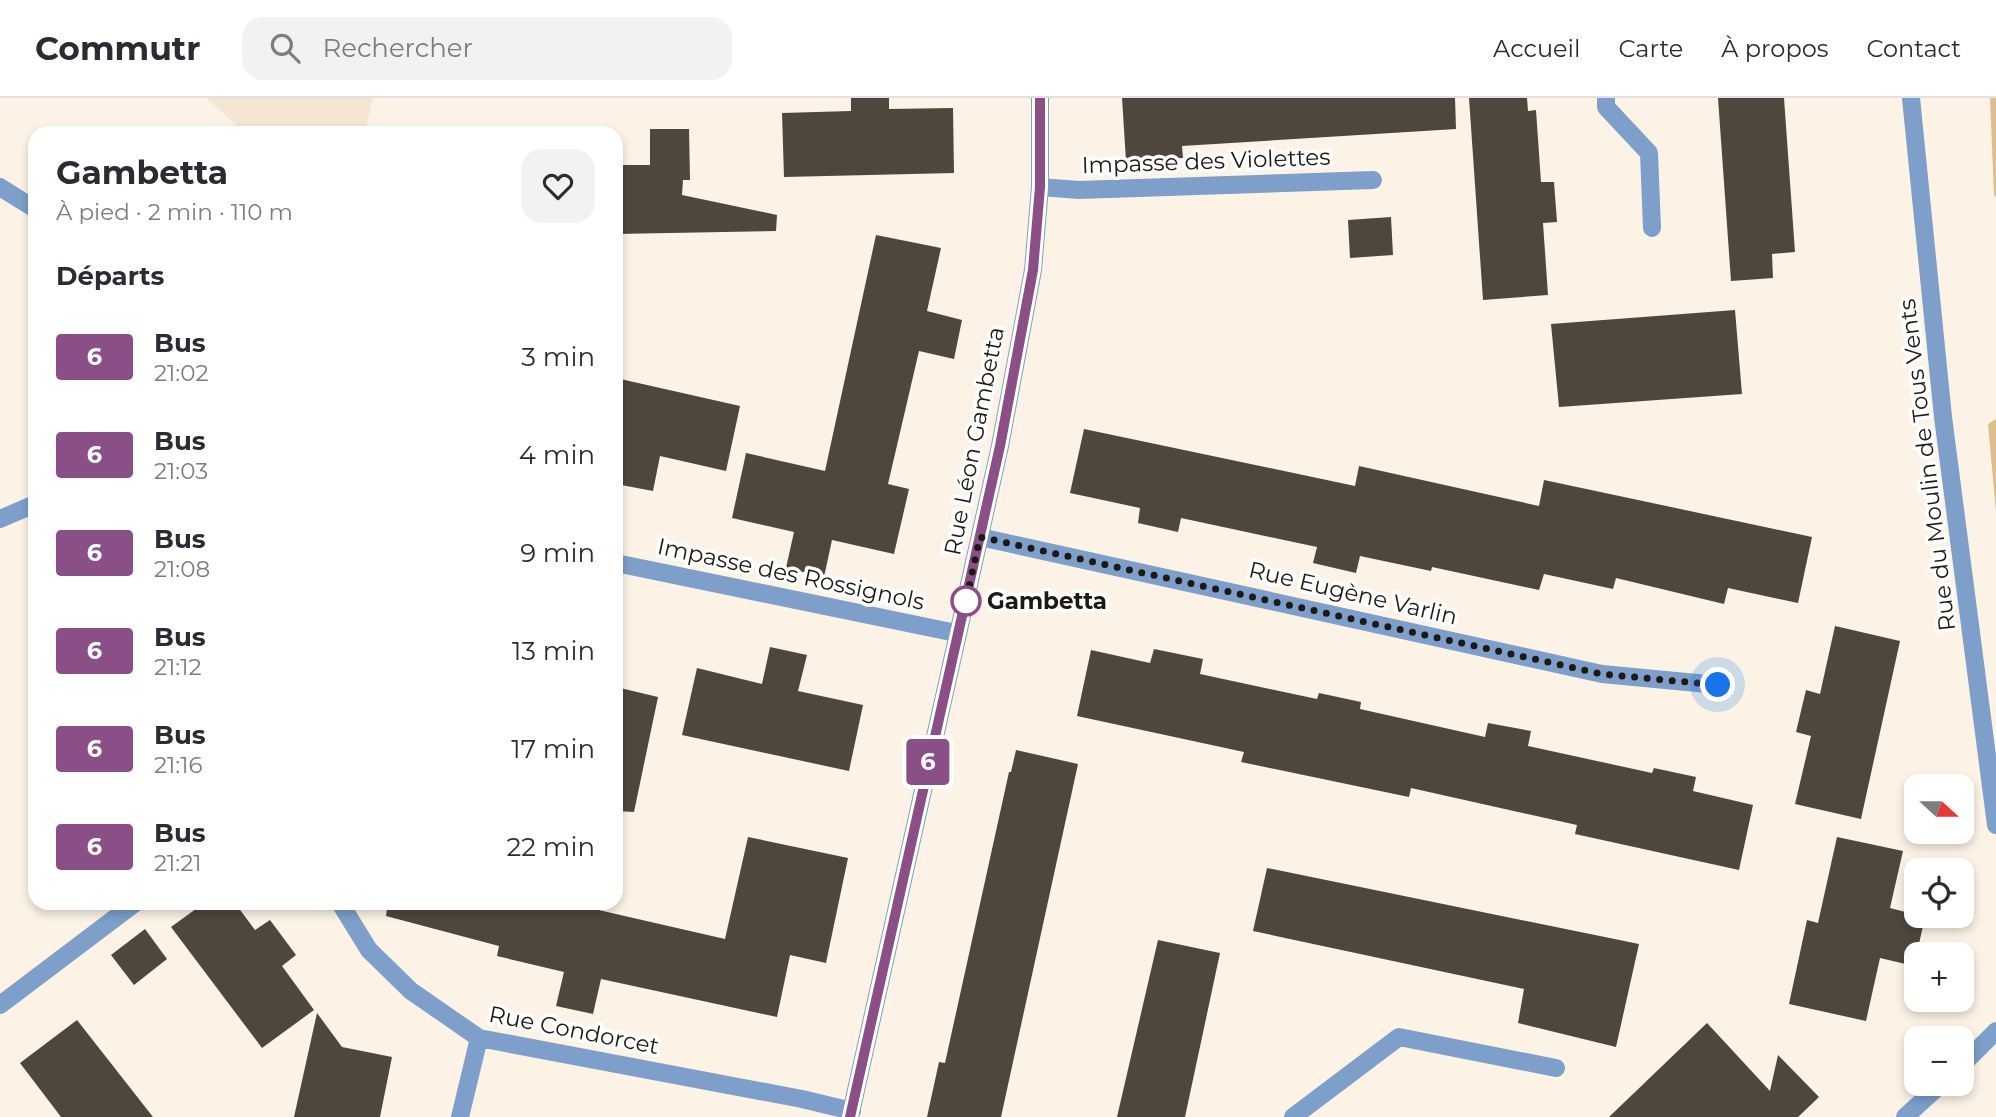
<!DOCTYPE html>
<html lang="fr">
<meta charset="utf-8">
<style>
body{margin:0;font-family:Montserrat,sans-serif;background:#f2f2f3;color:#2b2b33;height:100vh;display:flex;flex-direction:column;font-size:26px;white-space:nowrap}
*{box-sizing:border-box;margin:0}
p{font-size:23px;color:#7c7c81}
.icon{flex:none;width:38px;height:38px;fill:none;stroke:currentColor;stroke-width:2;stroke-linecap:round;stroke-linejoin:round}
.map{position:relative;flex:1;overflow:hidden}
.drawer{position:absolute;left:28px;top:28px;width:595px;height:784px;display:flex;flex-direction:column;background:#fff;border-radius:21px;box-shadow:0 4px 10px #0003}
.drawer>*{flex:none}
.badge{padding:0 14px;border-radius:5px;font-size:24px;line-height:46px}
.needle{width:46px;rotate:111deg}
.buttons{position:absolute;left:1904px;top:676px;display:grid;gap:14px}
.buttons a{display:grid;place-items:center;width:70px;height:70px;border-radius:14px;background:#fff;box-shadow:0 4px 10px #0003;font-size:35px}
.you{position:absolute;width:35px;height:35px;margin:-18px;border:5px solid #fff;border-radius:50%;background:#1a73e8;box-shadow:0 0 0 10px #1a73e833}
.map>.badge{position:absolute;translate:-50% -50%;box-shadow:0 0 0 4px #fff}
h2{padding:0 28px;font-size:26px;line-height:63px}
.round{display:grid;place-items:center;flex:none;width:74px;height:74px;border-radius:21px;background:#f2f2f3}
.summary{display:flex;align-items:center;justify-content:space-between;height:119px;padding:0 28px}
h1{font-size:33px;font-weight:700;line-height:52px}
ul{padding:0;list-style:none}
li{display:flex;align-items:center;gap:21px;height:98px;padding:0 28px}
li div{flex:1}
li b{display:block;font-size:26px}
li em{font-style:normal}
li .badge{min-width:77px;font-weight:700;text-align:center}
header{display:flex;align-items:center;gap:42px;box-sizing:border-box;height:98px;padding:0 35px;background:#fff;border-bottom:2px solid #e1e1e2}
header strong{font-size:33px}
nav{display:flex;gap:38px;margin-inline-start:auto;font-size:24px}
.search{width:490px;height:63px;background:#f2f2f3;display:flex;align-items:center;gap:18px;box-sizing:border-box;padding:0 24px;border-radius:21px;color:#7c7c81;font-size:26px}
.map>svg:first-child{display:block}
.built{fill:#f4e6d3}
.green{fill:#ddbe90}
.building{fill:#4f473d}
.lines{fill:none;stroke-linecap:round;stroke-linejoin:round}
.minor{stroke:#7d9fca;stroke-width:18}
.line-casing{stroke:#fff;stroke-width:16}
.line{stroke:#8a4f87;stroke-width:10}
.walk{stroke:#1d1a15;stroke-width:7;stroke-dasharray:0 12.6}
.stop-dot{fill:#fff;stroke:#8a4f87;stroke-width:3.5}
.labels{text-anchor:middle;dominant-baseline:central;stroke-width:7;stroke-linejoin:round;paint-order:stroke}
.street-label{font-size:23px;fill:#1d1a15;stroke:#fff}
.stop-label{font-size:23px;font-weight:bold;fill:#1d1a15;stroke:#fff;text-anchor:start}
</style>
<header>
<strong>Commutr</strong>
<div class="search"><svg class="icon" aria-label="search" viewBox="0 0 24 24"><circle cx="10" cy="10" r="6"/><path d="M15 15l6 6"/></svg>Rechercher</div>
<nav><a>Accueil</a><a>Carte</a><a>À propos</a><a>Contact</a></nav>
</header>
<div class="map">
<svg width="1996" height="1019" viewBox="0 0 1996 1019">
<rect width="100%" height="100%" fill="#fcf3e6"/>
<path class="built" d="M 206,0 L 373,0 L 365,35 L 245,35 Z"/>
<path class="green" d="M 1990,0 L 1996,0 L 1996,99 L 1994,97 Z
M 1996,321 L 1996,414 L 1988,326 Z"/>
<path class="building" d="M 851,0 L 889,0 L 889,11 L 953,10 L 954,75 L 784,79 L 782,15 L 851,13 Z
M 1122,0 L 1455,0 L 1456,31 L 1182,48 L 1183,60 L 1126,63 Z
M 1469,0 L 1527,0 L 1528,13 L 1536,12 L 1541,84 L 1554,84 L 1557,124 L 1543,125 L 1548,197 L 1483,202 Z
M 1718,0 L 1784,0 L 1795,154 L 1772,156 L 1773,180 L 1731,183 Z
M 650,31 L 689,31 L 690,82 L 683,82 L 682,97 L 777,117 L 776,133 L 616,136 L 616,67 L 650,67 Z
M 1391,119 L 1393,157 L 1350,160 L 1348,122 Z
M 876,137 L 941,150 L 927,213 L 962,222 L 954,261 L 919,253 L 888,386 L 909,391 L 894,456 L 832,442 L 824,479 L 786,470 L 794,434 L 732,420 L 746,355 L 825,373 Z
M 1735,212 L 1742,296 L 1559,309 L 1551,226 Z
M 616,280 L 740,308 L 726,373 L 660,358 L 653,393 L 616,386 Z
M 1084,331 L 1355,388 L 1359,368 L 1539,408 L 1544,382 L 1812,439 L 1798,505 L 1728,490 L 1724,506 L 1616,480 L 1613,491 L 1544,476 L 1539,492 L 1432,469 L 1431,473 L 1360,458 L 1356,475 L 1313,465 L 1317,449 L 1181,420 L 1178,434 L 1138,425 L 1140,410 L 1070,395 Z
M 1835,528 L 1900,543 L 1861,721 L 1795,706 L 1811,638 L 1796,634 L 1806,592 L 1820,596 Z
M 770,549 L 807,557 L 798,593 L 863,607 L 849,673 L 682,637 L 697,570 L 762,586 Z
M 1154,551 L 1203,561 L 1200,576 L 1317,601 L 1319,595 L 1361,604 L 1360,611 L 1485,639 L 1488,625 L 1531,633 L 1528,648 L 1652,675 L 1654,670 L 1696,679 L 1693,693 L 1753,707 L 1739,772 L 1575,736 L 1577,727 L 1411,690 L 1409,699 L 1241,664 L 1244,654 L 1077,618 L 1091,552 L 1150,565 Z
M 616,589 L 658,599 L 634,714 L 616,713 Z
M 1016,652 L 1078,666 L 1001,1019 L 927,1019 L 939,964 L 945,965 L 1009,674 L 1011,674 Z
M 748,739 L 848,760 L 826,865 L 790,857 L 777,919 L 601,881 L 593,916 L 556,908 L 564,874 L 497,858 L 499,848 L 386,818 L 388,805 L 568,805 L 725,841 Z
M 1837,739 L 1903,753 L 1890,810 L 1925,819 L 1914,868 L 1880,860 L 1866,923 L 1789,906 L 1807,822 L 1818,825 Z
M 1267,770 L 1639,846 L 1616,949 L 1518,925 L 1524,891 L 1253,833 Z
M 204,805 L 235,805 L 255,832 L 270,822 L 296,857 L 282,868 L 314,912 L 262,950 L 171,829 Z
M 145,831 L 167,861 L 134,887 L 111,857 Z
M 1158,842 L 1220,855 L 1185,1019 L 1117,1019 Z
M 317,915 L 342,949 L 392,959 L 380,1019 L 294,1019 Z
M 77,922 L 153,1019 L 61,1019 L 20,965 Z
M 1707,925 L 1770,993 L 1778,957 L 1819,999 L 1798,1019 L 1609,1019 Z"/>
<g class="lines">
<path class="minor" d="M 1606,0 L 1606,9 L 1649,55 L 1652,130
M 1911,0 L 1943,319 L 1996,727
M 0,89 L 35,111
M 1040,89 L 1079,92 L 1373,82
M 0,421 L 35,406
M 980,439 L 1602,576 L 1718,587
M 616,465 L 956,535
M 340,805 L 369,852 L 411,893 L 479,940 L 802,1001 L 852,1013
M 0,907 L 135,805
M 1962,967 L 1996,933
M 460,1019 L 479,940
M 850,1019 L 1000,348 L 1033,172 L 1040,89 L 1040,0
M 1293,1019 L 1399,939 L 1556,970
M 1905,1019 L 1942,985"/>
</g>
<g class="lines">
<defs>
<path id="line" d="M 850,1019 L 1000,348 L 1033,172 L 1040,89 L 1040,0"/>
</defs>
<use href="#line" class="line-casing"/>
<use href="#line" class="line"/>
<path class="walk" d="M 966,503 L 965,507 L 980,439 L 1602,576 L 1718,587"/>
</g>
<circle class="stop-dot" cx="966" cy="503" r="14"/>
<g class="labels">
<g class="street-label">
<text transform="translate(1206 63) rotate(-2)">Impasse des Violettes</text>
<text transform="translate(974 343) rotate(-79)">Rue Léon Gambetta</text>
<text transform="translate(1927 367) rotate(-97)">Rue du Moulin de Tous Vents</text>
<text transform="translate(791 476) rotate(12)">Impasse des Rossignols</text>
<text transform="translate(1353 495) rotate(13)">Rue Eugène Varlin</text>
<text transform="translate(574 932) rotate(11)">Rue Condorcet</text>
</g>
<g class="stop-label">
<text x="987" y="503">Gambetta</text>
</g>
</g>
</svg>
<div class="buttons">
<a><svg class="needle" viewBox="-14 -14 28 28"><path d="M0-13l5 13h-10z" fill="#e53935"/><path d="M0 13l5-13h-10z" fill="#7c7c81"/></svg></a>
<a><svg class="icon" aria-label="locate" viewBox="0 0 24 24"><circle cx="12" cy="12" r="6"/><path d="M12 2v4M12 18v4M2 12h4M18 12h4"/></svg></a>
<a>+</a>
<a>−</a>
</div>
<div class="you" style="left:1718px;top:587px"></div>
<b class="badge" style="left:928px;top:664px;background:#8a4f87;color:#fff">6</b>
<section class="drawer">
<div class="summary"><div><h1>Gambetta</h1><p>À pied · 2 min · 110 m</p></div><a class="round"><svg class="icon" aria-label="heart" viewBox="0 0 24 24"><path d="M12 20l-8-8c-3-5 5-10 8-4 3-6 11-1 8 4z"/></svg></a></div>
<h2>Départs</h2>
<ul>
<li><span class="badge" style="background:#8a4f87;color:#fff">6</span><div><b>Bus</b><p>21:02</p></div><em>3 min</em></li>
<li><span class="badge" style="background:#8a4f87;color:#fff">6</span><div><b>Bus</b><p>21:03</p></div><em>4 min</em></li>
<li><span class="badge" style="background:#8a4f87;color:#fff">6</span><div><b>Bus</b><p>21:08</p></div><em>9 min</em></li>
<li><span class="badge" style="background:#8a4f87;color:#fff">6</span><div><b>Bus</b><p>21:12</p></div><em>13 min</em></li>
<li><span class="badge" style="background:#8a4f87;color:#fff">6</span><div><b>Bus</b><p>21:16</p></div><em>17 min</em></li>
<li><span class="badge" style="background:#8a4f87;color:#fff">6</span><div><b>Bus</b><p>21:21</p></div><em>22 min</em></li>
</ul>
</section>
</div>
